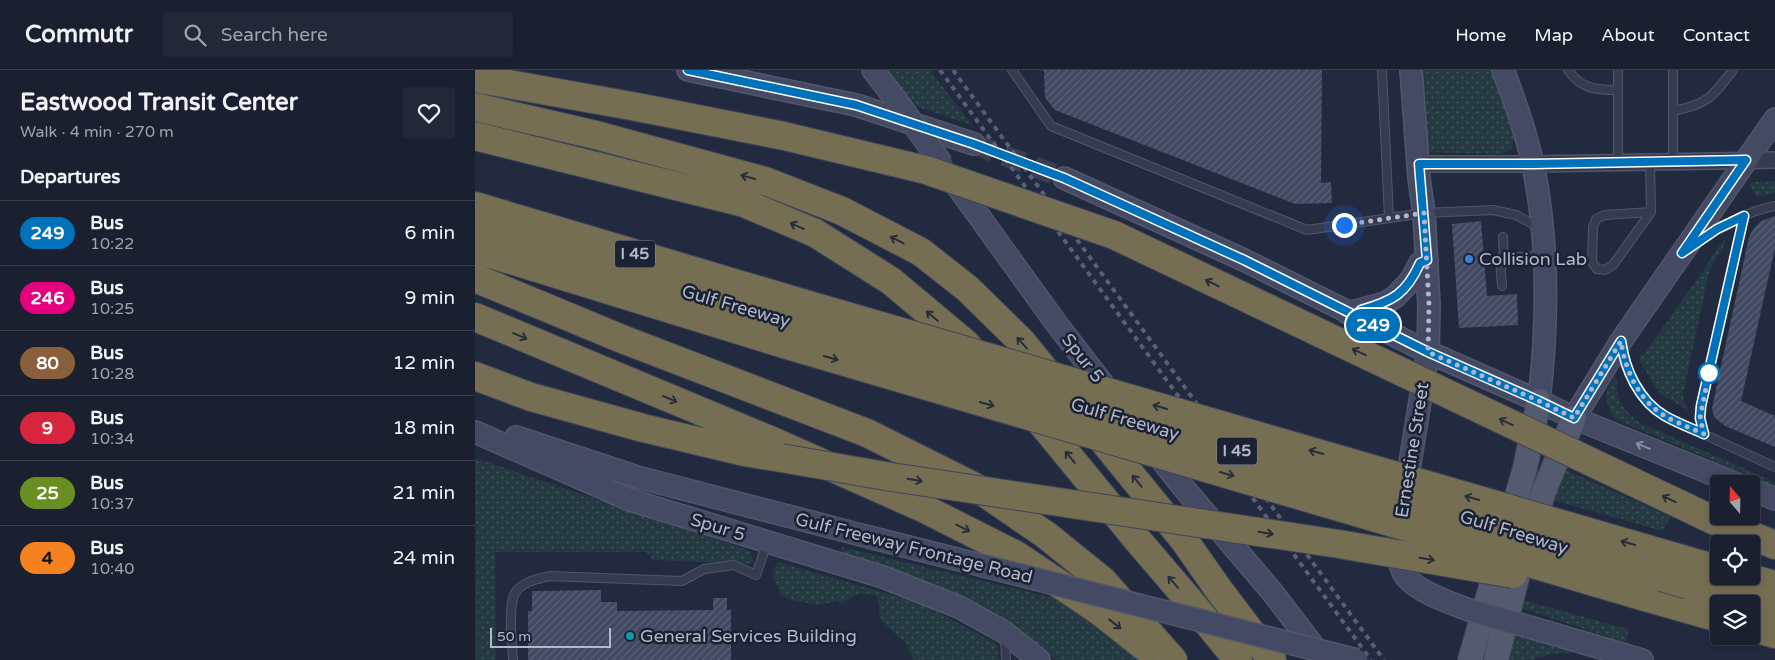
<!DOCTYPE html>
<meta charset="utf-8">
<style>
body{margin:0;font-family:"Varela Round",sans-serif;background:#232838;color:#f1f3f6;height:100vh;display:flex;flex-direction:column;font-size:19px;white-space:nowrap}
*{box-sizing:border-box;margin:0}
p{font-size:16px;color:#9fa3ab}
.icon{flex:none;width:28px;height:28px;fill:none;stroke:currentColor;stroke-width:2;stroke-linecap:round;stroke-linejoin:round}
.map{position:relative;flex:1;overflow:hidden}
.panel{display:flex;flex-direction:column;background:#1a2030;width:475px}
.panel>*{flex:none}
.badge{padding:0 10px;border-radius:16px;font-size:18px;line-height:32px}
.needle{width:32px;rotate:340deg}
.fabs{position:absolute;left:1235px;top:405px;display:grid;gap:10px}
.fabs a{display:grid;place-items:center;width:50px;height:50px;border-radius:5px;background:#1a2030;box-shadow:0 2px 8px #0003,0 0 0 1px #383e4c;font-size:25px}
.scale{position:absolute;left:15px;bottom:12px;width:121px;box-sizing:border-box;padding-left:5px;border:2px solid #b2b8ca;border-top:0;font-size:14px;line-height:18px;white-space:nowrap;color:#b2b8ca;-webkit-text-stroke:4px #1b2234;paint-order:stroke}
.you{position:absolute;width:25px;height:25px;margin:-12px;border:4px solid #fff;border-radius:50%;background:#1a73e8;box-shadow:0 0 0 8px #1a73e833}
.map>.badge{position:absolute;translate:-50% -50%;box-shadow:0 0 0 2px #fff}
h2{padding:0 20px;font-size:19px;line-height:45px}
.round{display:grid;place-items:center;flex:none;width:52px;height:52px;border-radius:5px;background:#232838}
.summary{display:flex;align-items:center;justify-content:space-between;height:85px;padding:0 20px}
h1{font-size:24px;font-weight:700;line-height:38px}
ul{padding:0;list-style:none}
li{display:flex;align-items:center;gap:15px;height:65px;padding:0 20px;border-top:1px solid #383e4c}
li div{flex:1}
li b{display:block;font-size:19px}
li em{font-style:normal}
li .badge{min-width:55px;font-weight:700;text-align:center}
header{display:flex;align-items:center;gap:30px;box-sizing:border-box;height:70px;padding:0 25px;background:#1a2030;border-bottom:1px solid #383e4c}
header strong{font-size:24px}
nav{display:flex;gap:28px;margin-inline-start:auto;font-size:18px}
.search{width:350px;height:45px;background:#232838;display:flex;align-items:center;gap:12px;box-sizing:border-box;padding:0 18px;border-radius:5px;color:#9fa3ab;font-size:19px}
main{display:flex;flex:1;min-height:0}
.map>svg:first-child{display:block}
.grass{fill:url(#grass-dots)}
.green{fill:#243941}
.building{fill:url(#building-hatch)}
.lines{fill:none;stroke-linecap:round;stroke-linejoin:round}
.secondary-tunnel{stroke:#383f55;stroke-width:21;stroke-dasharray:21 11;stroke-linecap:butt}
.lane-casing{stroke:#51576a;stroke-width:10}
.street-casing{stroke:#51576a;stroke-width:18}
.secondary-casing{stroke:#51576a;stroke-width:24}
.primary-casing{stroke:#3f4558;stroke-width:26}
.highway-casing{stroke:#3e4457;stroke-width:30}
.lane{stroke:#363c4f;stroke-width:8}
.street{stroke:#363c4f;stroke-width:15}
.secondary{stroke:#444a63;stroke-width:21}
.primary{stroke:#545b70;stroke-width:24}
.highway{stroke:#766e53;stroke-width:28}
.rail{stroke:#585f77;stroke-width:4;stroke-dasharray:5 5;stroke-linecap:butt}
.secondary-bridge-casing{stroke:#51576a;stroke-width:24;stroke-linecap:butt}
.highway-bridge-casing{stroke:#3e4457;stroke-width:30;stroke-linecap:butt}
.secondary-bridge{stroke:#444a63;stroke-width:21}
.highway-bridge{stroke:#766e53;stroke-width:28}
.oneway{stroke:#292d39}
.oneway2{stroke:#868ca1}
.line-casing{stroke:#fff;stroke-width:11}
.line{stroke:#0072bc;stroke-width:8}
.walk{stroke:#b2b8ca;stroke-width:5;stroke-dasharray:0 9}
.shop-dot{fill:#3f7fe0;stroke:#1b2234;stroke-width:2}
.stop-dot{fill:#fff;stroke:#0072bc;stroke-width:2.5}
.culture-dot{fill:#0f9aa8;stroke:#1b2234;stroke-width:2}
.labels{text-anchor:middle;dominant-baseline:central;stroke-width:5;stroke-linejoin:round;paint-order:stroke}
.shield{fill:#1b2234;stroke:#858b9d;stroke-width:1}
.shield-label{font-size:16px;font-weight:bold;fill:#b2b8ca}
.poi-label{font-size:18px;fill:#b2b8ca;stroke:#1b2234;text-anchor:start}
.street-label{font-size:18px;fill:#b2b8ca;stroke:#1b2234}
</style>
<header>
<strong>Commutr</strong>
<div class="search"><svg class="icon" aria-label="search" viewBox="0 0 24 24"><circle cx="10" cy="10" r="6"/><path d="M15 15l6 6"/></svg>Search here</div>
<nav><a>Home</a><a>Map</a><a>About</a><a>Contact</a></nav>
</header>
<main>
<section class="panel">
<div class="summary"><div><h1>Eastwood Transit Center</h1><p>Walk · 4 min · 270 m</p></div><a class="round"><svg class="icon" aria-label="heart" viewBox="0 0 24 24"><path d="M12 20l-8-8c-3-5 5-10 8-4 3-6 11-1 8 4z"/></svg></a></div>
<h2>Departures</h2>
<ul>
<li><span class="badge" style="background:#0072bc;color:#fff">249</span><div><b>Bus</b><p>10:22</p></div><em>6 min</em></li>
<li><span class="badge" style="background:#e6007e;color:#fff">246</span><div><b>Bus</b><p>10:25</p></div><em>9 min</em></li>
<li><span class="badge" style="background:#8b5e3c;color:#fff">80</span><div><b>Bus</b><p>10:28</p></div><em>12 min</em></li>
<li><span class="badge" style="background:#d7263d;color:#fff">9</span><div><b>Bus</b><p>10:34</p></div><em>18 min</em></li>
<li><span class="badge" style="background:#6b8e23;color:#fff">25</span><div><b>Bus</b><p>10:37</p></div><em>21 min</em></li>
<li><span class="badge" style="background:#f58220;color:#111">4</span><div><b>Bus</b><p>10:40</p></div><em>24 min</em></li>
</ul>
</section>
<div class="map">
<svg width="1300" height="590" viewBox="0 0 1300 590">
<defs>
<pattern id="grass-dots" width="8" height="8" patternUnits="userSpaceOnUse" patternTransform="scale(1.25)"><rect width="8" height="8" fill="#243941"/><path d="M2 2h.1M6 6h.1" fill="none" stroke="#41545b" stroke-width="1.8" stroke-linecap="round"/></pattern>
<pattern id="building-hatch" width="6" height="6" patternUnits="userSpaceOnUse" patternTransform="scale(1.25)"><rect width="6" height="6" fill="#414962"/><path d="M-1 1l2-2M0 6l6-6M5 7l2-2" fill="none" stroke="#5a6177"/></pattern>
</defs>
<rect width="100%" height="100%" fill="#222a40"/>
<path class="grass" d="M 412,0 L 455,0 L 497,55 L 439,36 Z
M 943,0 L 1017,0 L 1039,65 L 1037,79 L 1028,84 L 948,82 Z
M 1300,111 L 1300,123 L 1281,127 L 1275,114 L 1279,112 Z
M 1251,169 C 1249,182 1239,189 1234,202 L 1209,320 C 1208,327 1208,332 1213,337 L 1213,340 L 1185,324 L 1164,290 L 1165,286 L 1169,284 L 1230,198 L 1243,177 Z
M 1139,307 L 1142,310 C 1140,333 1151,342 1167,354 L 1300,412 L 1300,417 L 1140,349 C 1130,332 1128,324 1139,307 Z
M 0,388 L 275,481 L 279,494 L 177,490 L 172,482 L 20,482 L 21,590 L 0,590 Z
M 1089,399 L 1196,447 L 1187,461 L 1078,430 Z
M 367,477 L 588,530 L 621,554 L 664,590 L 581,590 C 551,563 515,540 478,523 C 443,506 403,496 365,484 Z
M 304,492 L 448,534 L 522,574 L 524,590 L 439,590 L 431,574 L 404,548 L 404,536 L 402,526 C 384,522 380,523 367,535 L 362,531 L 343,535 L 315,530 L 305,524 L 298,506 L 298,499 Z
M 1047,530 L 1153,559 L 1152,573 L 1045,538 Z
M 1040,565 L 1100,582 L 1076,584 L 1058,590 L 1033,590 Z"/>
<path class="green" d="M 0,436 L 1,437 L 3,590 L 0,590 Z"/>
<path class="building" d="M 569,0 L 847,0 L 846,113 L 856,112 L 857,133 L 820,134 L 580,40 L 570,28 Z
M 1300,146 L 1300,178 L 1266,331 L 1300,346 L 1300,377 L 1250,356 L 1239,347 L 1237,338 L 1274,167 L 1279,158 L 1286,151 Z
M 1006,151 L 1012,226 L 1042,224 L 1043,255 L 984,258 L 977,154 Z
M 126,520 L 126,532 L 142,532 L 142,541 L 238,540 L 238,528 L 252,528 L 252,540 L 256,540 L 256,590 L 53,590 L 53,541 L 57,541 L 57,521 Z"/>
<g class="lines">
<path class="secondary-tunnel" d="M 499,74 L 589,108"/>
<defs>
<path id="lane" d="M 537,0 L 576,56 L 832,160 L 949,143 L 1018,140 L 1041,145 L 1065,158
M 907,0 L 914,148
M 1093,0 C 1106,19 1121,20 1142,20
M 1143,0 L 1143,93
M 1198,0 L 1198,92
M 1198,41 C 1233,34 1237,27 1258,0
M 1175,92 L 1176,142 L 1138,195 L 1130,200 L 1122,199 L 1117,192 L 1118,157 L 1121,149 L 1130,145 L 1176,142
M 1028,167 L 1029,190
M 1223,172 C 1247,156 1272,141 1300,136
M 1027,216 C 1027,210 1025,202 1026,196 C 1030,184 1057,187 1068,186
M 1147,278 L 1148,290 L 1156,307 L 1172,331 L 1189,346 L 1300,397
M 1229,364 L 1225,348 L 1226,335 L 1269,146
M 530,567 L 531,590
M 38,590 C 37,575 33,535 40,523 C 47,512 62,509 74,506 L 207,511 L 229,499 L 259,495 L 281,505 L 292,473"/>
<path id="street" d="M 944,94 L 1058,94 L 1300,90"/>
<path id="secondary" d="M 213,0 L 381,35 L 499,74
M 398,0 L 421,30
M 1028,0 C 1040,31 1051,63 1058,95 C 1074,172 1073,253 1064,331
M 475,106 L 581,253 L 638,327
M 589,108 L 769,190 L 953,282 L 1064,331 L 1099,348 L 1262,414
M 873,243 L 910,233 L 920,227 L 936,210 L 945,193 L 952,190
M 1099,348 L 1146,271 L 1300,49
M 0,362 L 155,430 L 408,507 L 484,537 L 529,562 L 564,590
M 41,367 L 162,407 L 394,467
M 678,379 L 708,417 L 798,523 L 849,590
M 1276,419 L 1300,429
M 930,424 L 953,282 L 954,235 L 949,143 L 944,108 L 936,0
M 923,471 C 923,482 923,492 928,502 C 936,520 976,533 994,540
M 1072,562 L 1167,590"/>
<path id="primary" d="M 995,590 L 1050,398 L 1064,331
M 1021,590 L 1044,500 L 1069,421 L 1099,348"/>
<path id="highway" d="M 0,8 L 162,37
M 0,37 L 121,65 L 290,111 L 367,141 L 446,182 L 493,219 L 547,272 L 581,314
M 0,66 L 269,133 L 340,163 L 416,211 L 490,273 L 503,287
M 0,136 L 320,231
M 0,159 L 311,251
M 0,179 L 309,274
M 0,208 L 147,269 L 392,363 L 504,419 L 571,465 L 628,511 L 698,590
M 0,247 L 302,373 L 450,439 L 541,485 L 623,540 L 671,578
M 0,306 L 56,327 L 168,358 L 269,382 L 306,388
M 554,340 L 569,356 L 665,473 L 713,529 L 763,590
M 617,357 L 709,470 L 744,520 L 797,590
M 1238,450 L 1300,475
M 1217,492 L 1244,499
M 1268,506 L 1300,515
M 1213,515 L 1300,541
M 1170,527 L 1244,548
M 1276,557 L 1300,564"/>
</defs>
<use href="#lane" class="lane-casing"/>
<use href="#street" class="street-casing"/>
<use href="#secondary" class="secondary-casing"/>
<use href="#primary" class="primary-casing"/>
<use href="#highway" class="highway-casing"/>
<use href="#lane" class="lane"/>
<use href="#street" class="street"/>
<use href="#secondary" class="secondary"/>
<use href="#primary" class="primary"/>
<use href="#highway" class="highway"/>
<path class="rail" d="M 465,0 L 896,590
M 478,0 L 909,590"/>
<defs>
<path id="secondary-bridge" d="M 421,30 L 467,94
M 394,467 L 882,590
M 994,540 L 1072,562"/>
<path id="highway-bridge" d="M 162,37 L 309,66 L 451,100 L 639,165 L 1238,450
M 320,231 L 1217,492
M 311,251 L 981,445 L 1213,515
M 309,274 L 1170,527
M 306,388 L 416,407 L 864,474 L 1038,504"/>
</defs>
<use href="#secondary-bridge" class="secondary-bridge-casing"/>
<use href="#highway-bridge" class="highway-bridge-casing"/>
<use href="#secondary-bridge" class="secondary-bridge"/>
<use href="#highway-bridge" class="highway-bridge"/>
</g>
<defs><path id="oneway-shaft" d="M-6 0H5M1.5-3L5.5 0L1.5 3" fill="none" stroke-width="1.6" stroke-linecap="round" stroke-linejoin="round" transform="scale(1.25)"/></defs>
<g class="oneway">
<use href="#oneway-shaft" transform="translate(273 107) rotate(-165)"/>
<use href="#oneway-shaft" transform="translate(322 156) rotate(-157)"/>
<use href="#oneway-shaft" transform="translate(422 170) rotate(-153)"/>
<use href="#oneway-shaft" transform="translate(737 213) rotate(-154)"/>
<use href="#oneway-shaft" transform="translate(457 246) rotate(-140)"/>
<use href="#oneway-shaft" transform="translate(45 266) rotate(23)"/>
<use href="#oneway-shaft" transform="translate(547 273) rotate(-132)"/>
<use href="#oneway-shaft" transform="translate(884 282) rotate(-155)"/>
<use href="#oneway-shaft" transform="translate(356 288) rotate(16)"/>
<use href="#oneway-shaft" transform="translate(195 329) rotate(23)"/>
<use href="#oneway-shaft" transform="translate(512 334) rotate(16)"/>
<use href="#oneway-shaft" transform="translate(685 337) rotate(-164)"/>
<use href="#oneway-shaft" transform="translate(1031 352) rotate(-155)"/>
<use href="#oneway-shaft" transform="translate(841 382) rotate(-164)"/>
<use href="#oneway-shaft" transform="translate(595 387) rotate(-129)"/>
<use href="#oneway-shaft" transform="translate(752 404) rotate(16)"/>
<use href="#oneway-shaft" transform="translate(440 410) rotate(9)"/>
<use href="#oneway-shaft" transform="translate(662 411) rotate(-129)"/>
<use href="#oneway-shaft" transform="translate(997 428) rotate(-164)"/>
<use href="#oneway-shaft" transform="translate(1194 429) rotate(-155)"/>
<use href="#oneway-shaft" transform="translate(488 458) rotate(27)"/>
<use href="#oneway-shaft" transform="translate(791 463) rotate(9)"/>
<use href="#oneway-shaft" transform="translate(1153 473) rotate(-164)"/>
<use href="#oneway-shaft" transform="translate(952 489) rotate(10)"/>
<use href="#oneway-shaft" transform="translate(698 512) rotate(-131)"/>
<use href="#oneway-shaft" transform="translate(640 554) rotate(38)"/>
</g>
<use class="oneway2" href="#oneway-shaft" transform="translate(1168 376) rotate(-158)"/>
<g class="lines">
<defs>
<path id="line" d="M 213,0 L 381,35 L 499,74 L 589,108 L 769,190 L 953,282 L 1064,331 L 1099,348 L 1146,271 C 1150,300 1164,331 1190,346 C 1202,353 1216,358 1229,364 L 1225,348 L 1226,336 L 1269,146 L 1242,159 L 1207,183 L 1271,90 L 1058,94 L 944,94 L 952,190 L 945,193 C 931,224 918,231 886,240"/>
</defs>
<use href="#line" class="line-casing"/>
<use href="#line" class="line"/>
<path class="walk" d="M 869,155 L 949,143 L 954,235 L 953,282 L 1064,331 L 1099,348 L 1146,271 C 1150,300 1164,331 1190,346 C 1202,353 1216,358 1229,364 L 1225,348 L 1234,303"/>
</g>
<circle class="shop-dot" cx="994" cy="189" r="5"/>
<circle class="stop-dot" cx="1234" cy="303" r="10"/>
<circle class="culture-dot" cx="155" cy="566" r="5"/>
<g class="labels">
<g class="shield">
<rect x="140" y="170.5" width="40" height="27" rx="4"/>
<rect x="742" y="367.5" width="40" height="27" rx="4"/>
</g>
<g class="shield-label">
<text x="160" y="184">I 45</text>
<text x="762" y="381">I 45</text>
</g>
<g class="poi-label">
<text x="1004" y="189">Collision Lab</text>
<text x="165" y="566">General Services Building</text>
</g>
<g class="street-label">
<text transform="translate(261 236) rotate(16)">Gulf Freeway</text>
<text transform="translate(608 288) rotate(52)">Spur 5</text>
<text transform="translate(650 349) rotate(16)">Gulf Freeway</text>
<text transform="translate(937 380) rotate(-81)">Ernestine Street</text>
<text transform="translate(243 457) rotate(17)">Spur 5</text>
<text transform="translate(1039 462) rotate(17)">Gulf Freeway</text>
<text transform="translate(439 478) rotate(14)">Gulf Freeway Frontage Road</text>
</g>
</g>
</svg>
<div class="fabs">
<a><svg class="needle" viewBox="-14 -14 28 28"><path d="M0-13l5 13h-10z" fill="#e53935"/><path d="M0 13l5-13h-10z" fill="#9fa3ab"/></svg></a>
<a><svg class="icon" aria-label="locate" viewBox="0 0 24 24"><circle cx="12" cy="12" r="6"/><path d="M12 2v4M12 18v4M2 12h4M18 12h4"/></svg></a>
<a><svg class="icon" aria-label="layers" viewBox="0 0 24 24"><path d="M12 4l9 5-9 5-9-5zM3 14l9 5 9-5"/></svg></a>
</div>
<div class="scale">50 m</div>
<div class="you" style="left:869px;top:155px"></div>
<b class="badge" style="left:898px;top:255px;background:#0072bc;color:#fff">249</b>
</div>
</main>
